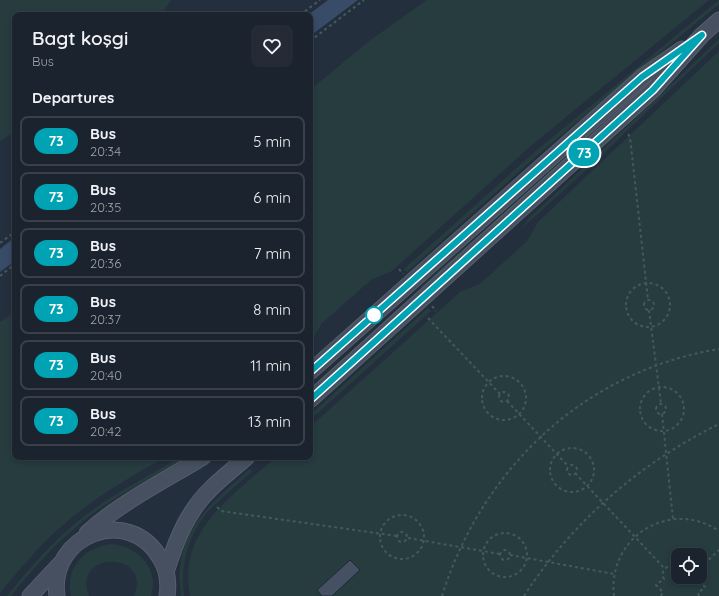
<!DOCTYPE html>
<meta charset="utf-8">
<style>
body{margin:0;font-family:Quicksand,sans-serif;background:#242b36;color:#f1f3f6;height:100vh;display:flex;flex-direction:column;font-size:15px;white-space:nowrap}
*{box-sizing:border-box;margin:0}
p{font-size:13px;color:#a0a4aa}
.icon{flex:none;width:22px;height:22px;fill:none;stroke:currentColor;stroke-width:2;stroke-linecap:round;stroke-linejoin:round}
.map{position:relative;flex:1;overflow:hidden}
.drawer{position:absolute;left:12px;top:12px;width:301px;height:448px;display:flex;flex-direction:column;background:#1b232e;border-radius:8px;box-shadow:0 2px 6px #0003,0 0 0 1px #39404a}
.drawer>*{flex:none}
.badge{padding:0 8px;border-radius:13px;font-size:14px;line-height:26px}
.tools{position:absolute;left:671px;top:548px;display:grid;gap:8px}
.tools a{display:grid;place-items:center;width:36px;height:36px;border-radius:8px;background:#1b232e;box-shadow:0 2px 6px #0003,0 0 0 1px #39404a;font-size:20px}
.map>.badge{position:absolute;translate:-50% -50%;box-shadow:0 0 0 2px #fff}
h2{padding:0 20px;font-size:15px;line-height:36px}
.round{display:grid;place-items:center;flex:none;width:42px;height:42px;border-radius:8px;background:#242b36}
.head{display:flex;align-items:center;justify-content:space-between;height:68px;padding:0 20px}
h1{font-size:19px;font-weight:600;line-height:30px}
ul{padding:0;list-style:none}
li{display:flex;align-items:center;gap:12px;height:50px;margin:0 8px 6px;padding:0 12px;border:2px solid #39404a;border-radius:8px}
li div{flex:1}
li b{display:block;font-size:15px}
li em{font-style:normal}
li .badge{min-width:44px;font-weight:700;text-align:center}
.map>svg:first-child{display:block}
.green{fill:#263c3f;fill-rule:evenodd}
.water{fill:#394c67}
.building{fill:#455162;stroke:#1f2835}
.lines{fill:none;stroke-linecap:round;stroke-linejoin:round}
.secondary-casing{stroke:#565f6c;stroke-width:17}
.path{stroke:#44595c;stroke-width:2;stroke-dasharray:3 3;stroke-linecap:butt}
.secondary{stroke:#465061;stroke-width:15}
.line-casing{stroke:#fff;stroke-width:9}
.line{stroke:#00a3b4;stroke-width:6}
.stop-dot{fill:#fff;stroke:#00a3b4;stroke-width:2}
</style>
<div class="map">
<svg width="719" height="596" viewBox="0 0 719 596">
<rect width="100%" height="100%" fill="#242f3e"/>
<path class="green" d="M 0,0 L 171,0 L 161,15 L 15,15 L 15,131 L 0,141 Z
M 427,0 L 709,0 L 533,144 L 392,271 L 371,280 L 322,323 L 310,344 L 310,90 L 369,41 Z
M 719,0 L 719,4 L 541,152 L 407,272 L 404,269 L 538,149 Z
M 719,39 L 719,43 L 585,171 L 519,231 L 530,217 L 583,168 Z
M 719,51 L 719,596 L 190,596 C 188,584 187,571 190,559 C 198,517 246,484 276,457 L 310,457 L 310,427 L 460,292 L 480,284 L 527,241 L 538,222 ZM 678,555 L 700,555 L 700,577 L 678,577 Z
M 614,114 L 614,115 L 422,289 L 420,287 Z
M 428,308 L 431,311 L 310,420 L 310,415 Z
M 15,312 L 15,457 L 165,457 C 133,476 100,494 71,518 C 44,540 22,566 0,593 L 0,322 Z
M 180,457 L 186,457 C 158,474 129,489 102,507 C 67,531 37,563 11,596 L 7,596 C 34,562 64,529 101,504 C 126,487 154,473 180,457 Z
M 250,469 L 252,471 L 208,511 C 188,536 180,564 184,596 L 181,596 C 172,533 208,506 250,469 Z
M 111,544 C 137,546 160,568 151,596 L 134,596 C 153,551 71,550 89,596 L 71,596 C 65,568 84,547 111,544 Z"/>
<path class="water" d="M 328,0 L 358,0 L 310,36 L 310,15 L 308,15 Z
M 15,237 L 15,261 L 0,272 L 0,249 Z"/>
<path class="building" d="M 350,560 L 360,570 L 332,596 L 322,596 L 317,590 Z"/>
<g class="lines">
<defs>
<path id="secondary" d="M 310,372 L 642,77 L 682,49
M 310,400 L 653,90 L 702,35 L 719,20
M 87,533 C 121,502 164,481 203,457
M 166,572 C 173,551 180,530 192,512 C 205,490 228,474 247,457
M 30,596 L 60,564
M 57,596 C 48,535 129,504 160,558 C 167,569 169,583 167,596"/>
</defs>
<use href="#secondary" class="secondary-casing"/>
<path class="path" d="M 300,15 L 320,0
M 310,41 L 364,0
M 628,134 L 630,137 L 648,300
M 0,243 L 15,232
M 399,269 L 403,274
M 0,276 L 15,264
M626 305a22 22 0 1 1 44 0a22 22 0 1 1-44 0Z
M644 305a5 5 0 1 1 10 0a5 5 0 1 1-10 0Z
M 432,306 L 436,311
M 649,310 L 661,404
M 428,318 L 500,394
M482 398a22 22 0 1 1 44 0a22 22 0 1 1-44 0Z
M640 409a22 22 0 1 1 44 0a22 22 0 1 1-44 0Z
M499 397a5 5 0 1 1 10 0a5 5 0 1 1-10 0Z
M 507,401 L 568,466
M656 409a5 5 0 1 1 10 0a5 5 0 1 1-10 0Z
M 662,414 L 673,519
M550 470a22 22 0 1 1 44 0a22 22 0 1 1-44 0Z
M567 470a5 5 0 1 1 10 0a5 5 0 1 1-10 0Z
M 575,473 L 665,569
M 217,507 L 221,511 L 397,536
M380 537a22 22 0 1 1 44 0a22 22 0 1 1-44 0Z
M397 537a5 5 0 1 1 10 0a5 5 0 1 1-10 0Z
M483 555a22 22 0 1 1 44 0a22 22 0 1 1-44 0Z
M 408,538 L 500,554
M500 555a5 5 0 1 1 10 0a5 5 0 1 1-10 0Z
M 510,555 L 614,574
M 700,568 L 719,550
M 442,596 C 482,468 585,371 719,349
M 524,596 C 572,522 640,463 719,424
M 614,596 C 607,537 670,498 719,531
M 661,596 L 663,592 L 656,585 L 664,579 C 661,574 663,570 667,567 L 675,568 L 678,565
M 699,596 L 698,593 L 705,587 L 698,580 L 700,577"/>
<use href="#secondary" class="secondary"/>
</g>
<g class="lines">
<defs>
<path id="line" d="M 310,372 L 642,77 L 702,35 L 653,90 L 310,400"/>
</defs>
<use href="#line" class="line-casing"/>
<use href="#line" class="line"/>
</g>
<circle class="stop-dot" cx="374" cy="315" r="8"/>
</svg>
<div class="tools">
<a><svg class="icon" aria-label="locate" viewBox="0 0 24 24"><circle cx="12" cy="12" r="6"/><path d="M12 2v4M12 18v4M2 12h4M18 12h4"/></svg></a>
</div>
<b class="badge" style="left:584px;top:153px;background:#00a3b4;color:#fff">73</b>
<section class="drawer">
<div class="head"><div><h1>Bagt koşgi</h1><p>Bus</p></div><a class="round"><svg class="icon" aria-label="heart" viewBox="0 0 24 24"><path d="M12 20l-8-8c-3-5 5-10 8-4 3-6 11-1 8 4z"/></svg></a></div>
<h2>Departures</h2>
<ul>
<li><span class="badge" style="background:#00a3b4;color:#fff">73</span><div><b>Bus</b><p>20:34</p></div><em>5 min</em></li>
<li><span class="badge" style="background:#00a3b4;color:#fff">73</span><div><b>Bus</b><p>20:35</p></div><em>6 min</em></li>
<li><span class="badge" style="background:#00a3b4;color:#fff">73</span><div><b>Bus</b><p>20:36</p></div><em>7 min</em></li>
<li><span class="badge" style="background:#00a3b4;color:#fff">73</span><div><b>Bus</b><p>20:37</p></div><em>8 min</em></li>
<li><span class="badge" style="background:#00a3b4;color:#fff">73</span><div><b>Bus</b><p>20:40</p></div><em>11 min</em></li>
<li><span class="badge" style="background:#00a3b4;color:#fff">73</span><div><b>Bus</b><p>20:42</p></div><em>13 min</em></li>
</ul>
</section>
</div>
